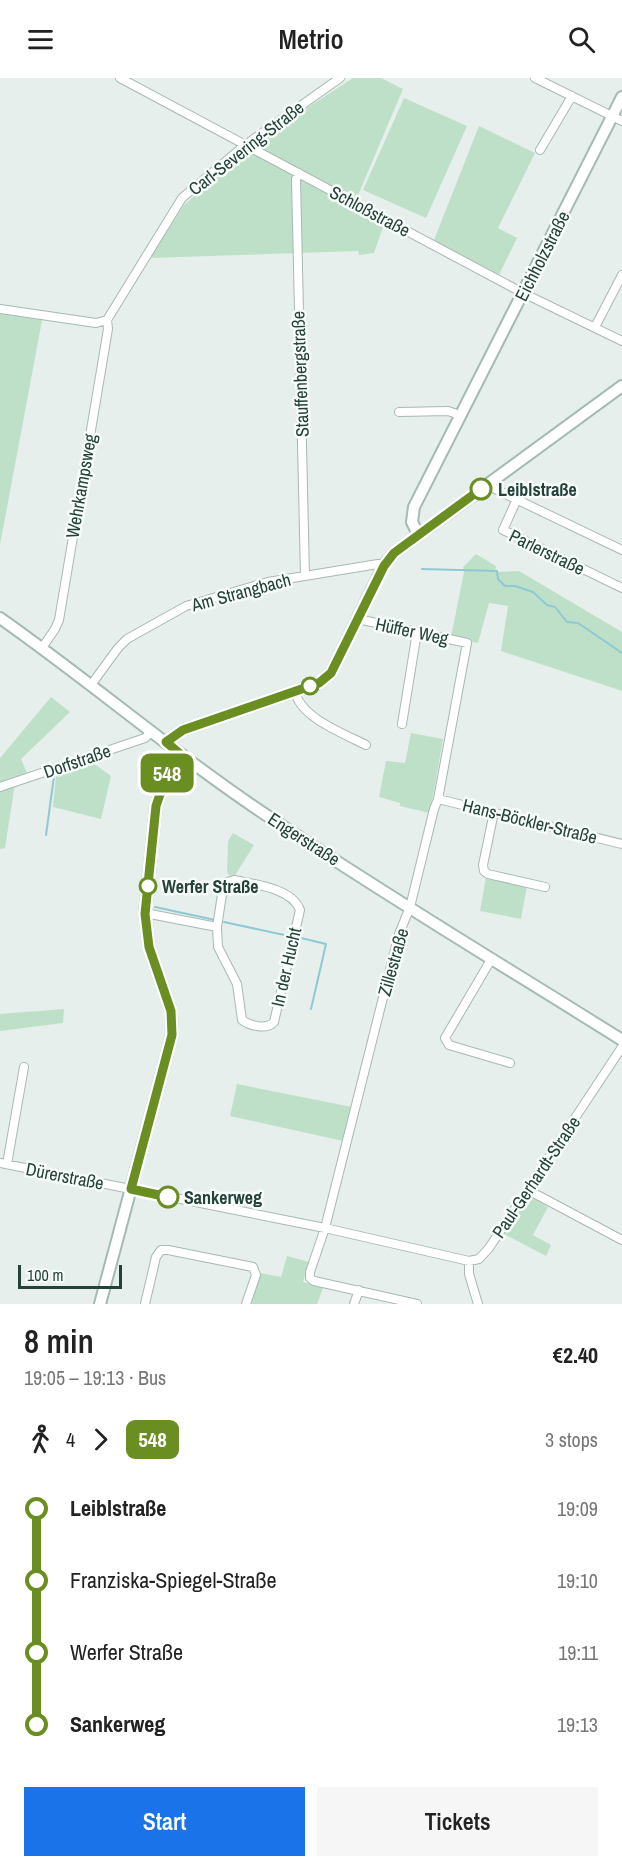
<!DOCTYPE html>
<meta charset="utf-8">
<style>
body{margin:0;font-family:"Archivo Narrow",sans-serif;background:#f6f6f6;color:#222;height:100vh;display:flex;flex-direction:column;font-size:22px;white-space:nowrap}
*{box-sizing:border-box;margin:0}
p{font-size:20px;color:#767676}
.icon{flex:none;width:33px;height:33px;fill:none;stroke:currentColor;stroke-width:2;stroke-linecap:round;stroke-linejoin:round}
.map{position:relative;height:1226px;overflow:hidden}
.panel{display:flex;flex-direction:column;background:#fff;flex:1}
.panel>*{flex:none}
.badge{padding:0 12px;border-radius:9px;font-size:21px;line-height:39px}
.scale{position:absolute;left:18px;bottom:15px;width:104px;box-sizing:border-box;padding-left:6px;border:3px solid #24423a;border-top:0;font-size:16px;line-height:21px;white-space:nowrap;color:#24423a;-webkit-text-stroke:4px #f7fbf9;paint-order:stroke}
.map>.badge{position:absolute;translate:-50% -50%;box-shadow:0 0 0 3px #fff}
.legs{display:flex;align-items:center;gap:9px;height:66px;padding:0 24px;font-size:20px}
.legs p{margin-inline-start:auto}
.headline{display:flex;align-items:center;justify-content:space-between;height:102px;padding:0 24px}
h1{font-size:33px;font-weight:600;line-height:45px}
.primary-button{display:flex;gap:12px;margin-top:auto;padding:12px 24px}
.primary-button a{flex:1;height:69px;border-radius:0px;background:#1a73e8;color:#fff;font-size:24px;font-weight:600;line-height:69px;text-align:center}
.primary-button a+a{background:#f6f6f6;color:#222}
ul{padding:0 24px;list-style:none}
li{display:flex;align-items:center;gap:21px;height:72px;font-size:22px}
li i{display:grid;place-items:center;width:9px;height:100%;margin:0 8px;background:currentColor}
li i::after{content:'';width:15px;height:15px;margin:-8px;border:4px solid;border-radius:50%;background:#fff}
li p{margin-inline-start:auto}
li:first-child i{background:linear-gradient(#0000 50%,currentColor 0)}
li:last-child i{background:linear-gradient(currentColor 50%,#0000 0)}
header{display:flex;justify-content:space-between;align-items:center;height:78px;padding:0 24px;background:#fff;font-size:27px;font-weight:600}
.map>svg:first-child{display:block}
.green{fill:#bfe0c8}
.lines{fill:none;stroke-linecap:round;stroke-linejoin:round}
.stream{stroke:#8ec9d4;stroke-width:2}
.street-casing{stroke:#a8b8b2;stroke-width:10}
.secondary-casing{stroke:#a4bbb3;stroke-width:14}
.street{stroke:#fff;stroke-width:8}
.secondary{stroke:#fff;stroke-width:10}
.line-1-casing{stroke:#fff;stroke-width:14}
.line-1{stroke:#6b8e23;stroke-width:9}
.stop-1-dot{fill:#fff;stroke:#6b8e23;stroke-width:3}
.labels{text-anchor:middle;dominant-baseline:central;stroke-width:5;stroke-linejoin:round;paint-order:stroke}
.street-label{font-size:18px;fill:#24423a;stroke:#f7fbf9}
.stop-label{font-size:18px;font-weight:bold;fill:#24423a;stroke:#f7fbf9;text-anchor:start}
</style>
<header><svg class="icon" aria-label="menu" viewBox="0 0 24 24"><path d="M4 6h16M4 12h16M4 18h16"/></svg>Metrio<svg class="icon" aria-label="search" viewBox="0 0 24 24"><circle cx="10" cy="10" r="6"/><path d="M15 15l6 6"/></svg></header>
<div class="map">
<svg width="622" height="1226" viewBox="0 0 622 1226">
<rect width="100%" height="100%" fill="#e6efeb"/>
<path class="green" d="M 353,0 L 381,0 L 403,11 L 353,129 L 384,146 L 374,175 L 359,177 L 358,173 L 150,180 L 184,127 L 255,64 Z
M 404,20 L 467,48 L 426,140 L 363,112 Z
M 479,48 L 535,75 L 498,150 L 517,160 L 498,199 L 434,162 Z
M 0,230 L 43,237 L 0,467 Z
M 476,476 L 496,488 L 495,494 L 519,493 L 622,554 L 622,613 L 501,573 L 508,528 L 489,525 L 478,565 L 451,559 L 464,494 L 463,489 Z
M 51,619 L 70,634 L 21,681 L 27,695 L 0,704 L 0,680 Z
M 411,655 L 443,661 L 430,735 L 400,728 L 400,725 L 379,719 L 386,683 L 405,685 Z
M 93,685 L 111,698 L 101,741 L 53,729 L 56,698 Z
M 15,706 L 5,770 L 0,771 L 0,711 Z
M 233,755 L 254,767 L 234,799 L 229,797 L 227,794 L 228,763 Z
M 486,800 L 527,808 L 521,841 L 480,833 Z
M 64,931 L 63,945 L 0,953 L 0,936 Z
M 237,1006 L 352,1029 L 343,1063 L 230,1038 Z
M 530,1118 L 548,1129 L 533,1157 L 551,1167 L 546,1178 L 504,1156 Z
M 287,1178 L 309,1184 L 303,1204 L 323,1210 L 317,1226 L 249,1226 L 260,1195 L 281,1199 Z"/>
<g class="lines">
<path class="stream" d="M 422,491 L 497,493 L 498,501 L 505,508 L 515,508 L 533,514 L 547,527 L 555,529 L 567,544 L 578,545 L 622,575
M 46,757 L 54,698
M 154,805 L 156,785
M 152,829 L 153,811
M 155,829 L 215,842
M 224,844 L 289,858
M 297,859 L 326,866 L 311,931"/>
<defs>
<path id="street" d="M 120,0 L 523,215 L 622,263
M 535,0 L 622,43
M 540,72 L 572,18
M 299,95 L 296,101 L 305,498
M 0,231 L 96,245 L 107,242 L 182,120 L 244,68 L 340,0
M 595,249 L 622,197
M 399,334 L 448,333 L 460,337
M 490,405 L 495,411 L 622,472
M 517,421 L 503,452 L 622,510
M 358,541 L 467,565 L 438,721 L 434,731 L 410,829 L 399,856 L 325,1150 L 310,1194 L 310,1200 L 314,1203 L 417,1226
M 42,570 L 55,551 L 59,542 L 108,251 L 107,242
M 91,607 L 118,570 L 127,561 L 186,528 L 268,504 L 378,486 L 384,487
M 295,612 C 298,639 345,656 366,667
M 402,646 L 417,554
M 0,709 L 145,660 L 152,653
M 438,721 L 622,766
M 494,734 L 483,787 L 484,793 L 488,796 L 545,809
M 234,802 C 253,806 292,810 300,832 L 274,944 C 267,952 250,948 242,942 L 237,906 L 218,869 L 217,849 L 223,810 L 227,804 Z
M 145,835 L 217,849
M 492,880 L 445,960 L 449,967 L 510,985
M 0,1085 L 325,1150 L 469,1183 L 479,1181 L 489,1170 L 622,969
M 7,1086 L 24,989
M 528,1112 L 622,1162
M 469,1183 L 469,1196 L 478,1226
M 145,1226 L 156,1179 L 161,1172 L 168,1172 L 253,1189 L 256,1197 L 246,1226
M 354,1226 L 359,1212"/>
<path id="secondary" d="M 418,456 L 412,444 L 414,429 L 622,19
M 0,540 C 91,604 176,677 269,739 C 385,817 504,888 622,962
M 166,664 L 183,652 L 319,605 L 331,595 L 384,487 L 394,475 L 622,308
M 100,1226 L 172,957 L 171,933 L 149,869 L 145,835 L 156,728 L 168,693 L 179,675"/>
</defs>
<use href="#street" class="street-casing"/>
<use href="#secondary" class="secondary-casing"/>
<use href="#street" class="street"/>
<use href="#secondary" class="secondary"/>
</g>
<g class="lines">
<defs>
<path id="line-1" d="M 168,1119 L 131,1111 L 172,957 L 171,933 L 149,869 L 145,836 L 156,728 L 168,693 L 179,675 L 166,664 L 183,652 L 319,605 L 331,595 L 384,488 L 394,475 L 481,411"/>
</defs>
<use href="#line-1" class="line-1-casing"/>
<use href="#line-1" class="line-1"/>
</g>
<g class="stop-1-dot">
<circle cx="481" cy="411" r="10"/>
<circle cx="310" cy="608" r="8"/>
<circle cx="148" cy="808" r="8"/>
<circle cx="168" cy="1119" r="10"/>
</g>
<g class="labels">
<g class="street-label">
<text transform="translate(246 70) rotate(-38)">Carl-Severing-Straße</text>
<text transform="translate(370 133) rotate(28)">Schloßstraße</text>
<text transform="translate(542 178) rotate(-63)">Eichholzstraße</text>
<text transform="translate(300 296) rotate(-92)">Stauffenbergstraße</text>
<text transform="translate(81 408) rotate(-80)">Wehrkampsweg</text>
<text transform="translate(547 474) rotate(26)">Parlerstraße</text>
<text transform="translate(241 514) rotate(-15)">Am Strangbach</text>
<text transform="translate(412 553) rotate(12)">Hüffer Weg</text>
<text transform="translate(77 683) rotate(-19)">Dorfstraße</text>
<text transform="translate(530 743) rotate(14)">Hans-Böckler-Straße</text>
<text transform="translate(304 761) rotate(33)">Engerstraße</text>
<text transform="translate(393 884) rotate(-74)">Zillestraße</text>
<text transform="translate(286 889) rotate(-77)">In der Hucht</text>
<text transform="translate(65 1098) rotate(11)">Dürerstraße</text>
<text transform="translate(536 1099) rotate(-56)">Paul-Gerhardt-Straße</text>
</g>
<g class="stop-label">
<text x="498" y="411">Leiblstraße</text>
<text x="162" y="808">Werfer Straße</text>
<text x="184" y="1119">Sankerweg</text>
</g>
</g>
</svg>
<div class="scale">100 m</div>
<b class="badge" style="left:167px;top:695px;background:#6b8e23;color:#fff">548</b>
</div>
<section class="panel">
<div class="headline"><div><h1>8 min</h1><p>19:05 – 19:13 · Bus</p></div><b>€2.40</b></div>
<div class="legs"><svg class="icon" aria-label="walk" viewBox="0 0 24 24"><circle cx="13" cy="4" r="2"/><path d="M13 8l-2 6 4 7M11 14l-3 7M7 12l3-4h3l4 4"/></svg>4<svg class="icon" aria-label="forward" viewBox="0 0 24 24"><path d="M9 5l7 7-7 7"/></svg><b class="badge" style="background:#6b8e23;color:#fff">548</b><p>3 stops</p></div>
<ul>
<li><i style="color:#6b8e23"></i><b>Leiblstraße</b><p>19:09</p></li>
<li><i style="color:#6b8e23"></i><span>Franziska-Spiegel-Straße</span><p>19:10</p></li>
<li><i style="color:#6b8e23"></i><span>Werfer Straße</span><p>19:11</p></li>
<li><i style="color:#6b8e23"></i><b>Sankerweg</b><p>19:13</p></li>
</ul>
<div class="primary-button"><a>Start</a><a>Tickets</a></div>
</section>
